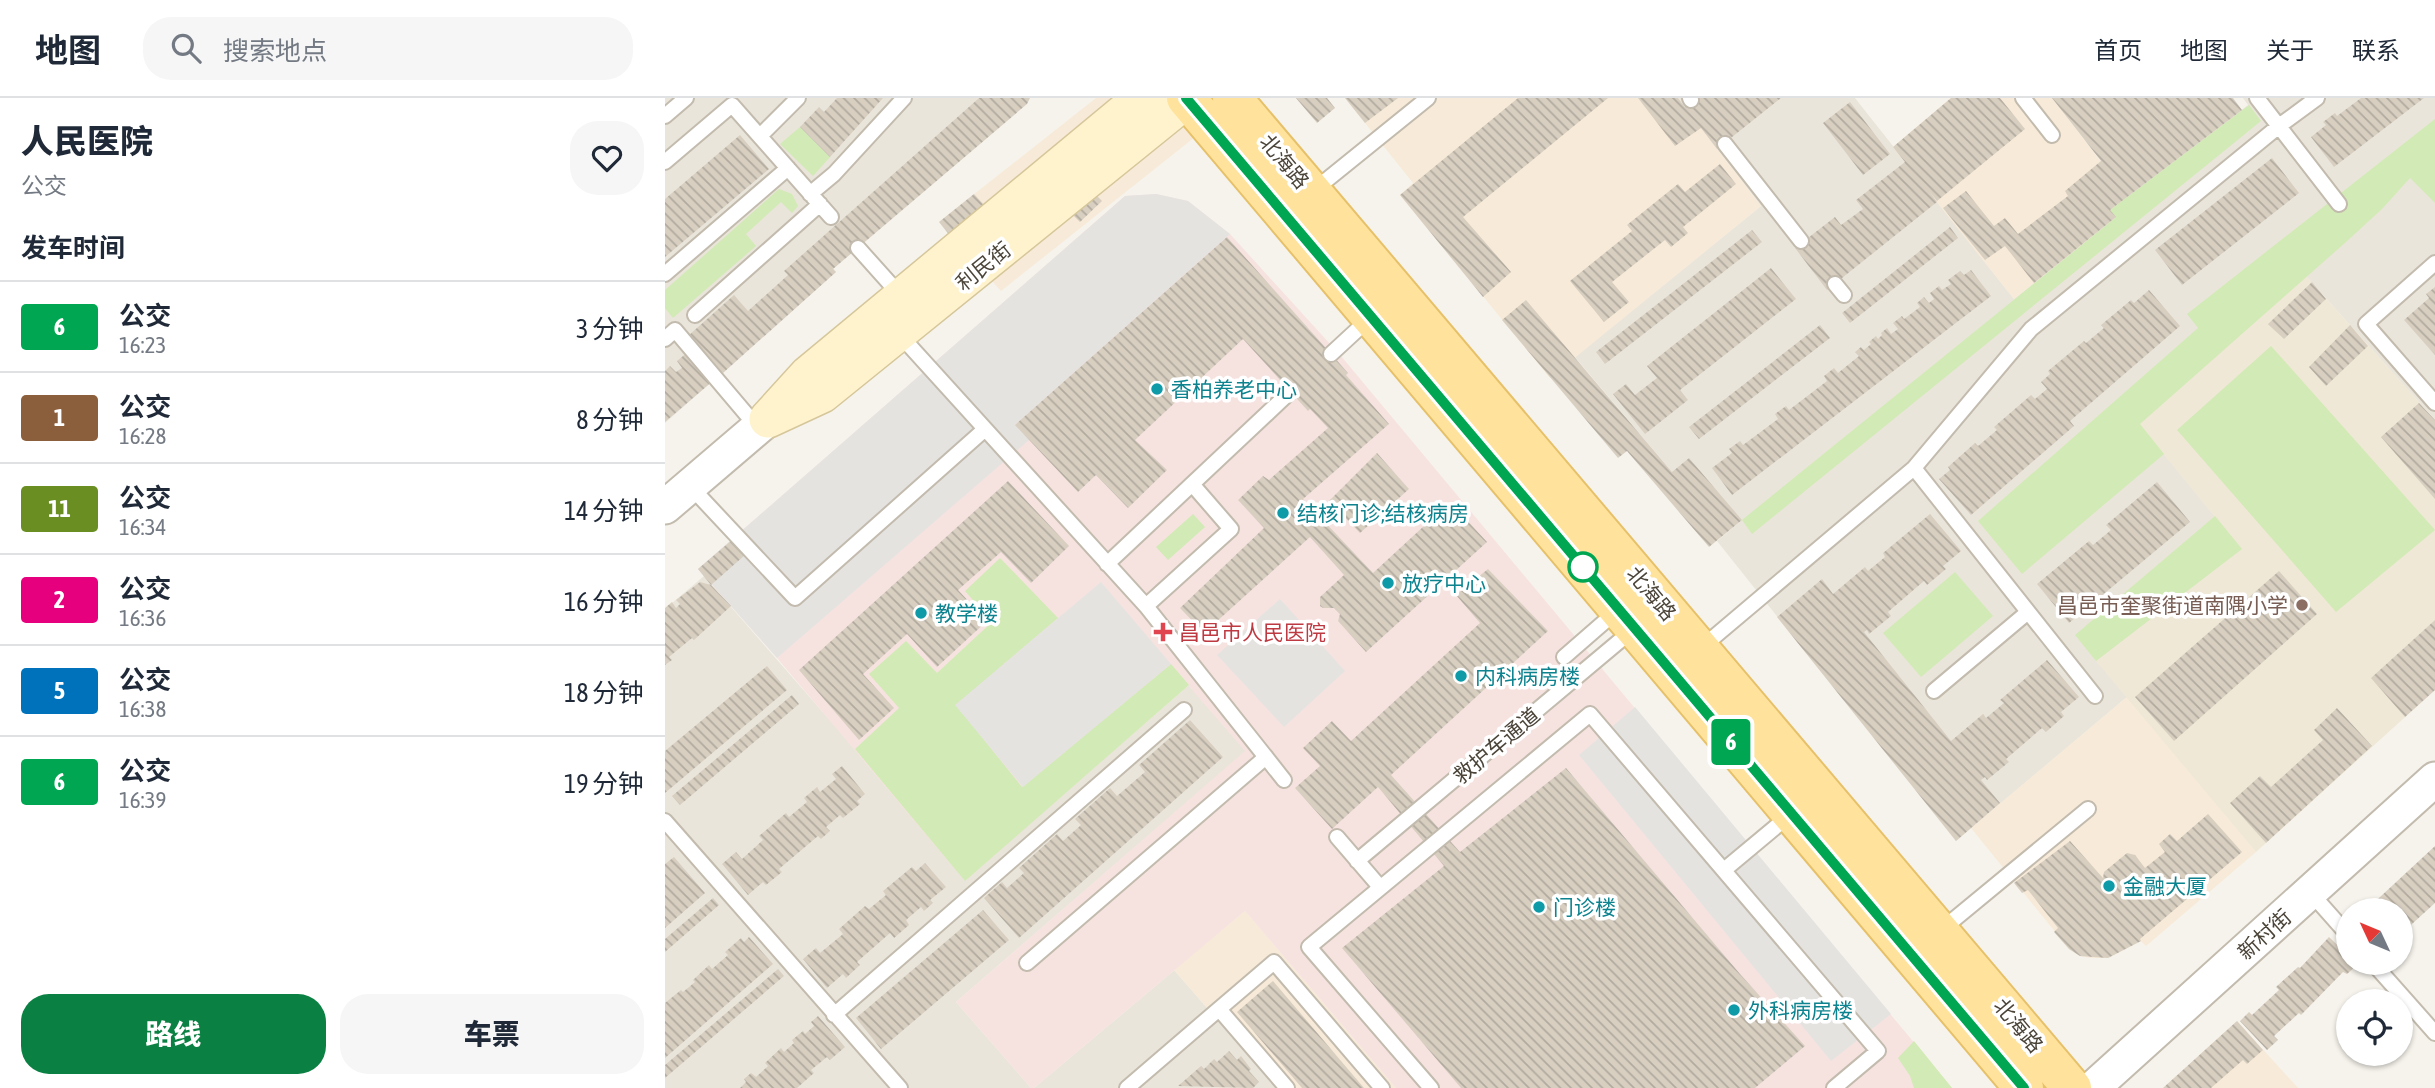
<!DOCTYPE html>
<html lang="zh">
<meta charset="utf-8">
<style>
body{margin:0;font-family:"Asap Condensed","Noto Sans SC",sans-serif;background:#f6f6f7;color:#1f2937;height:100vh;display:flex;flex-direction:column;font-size:26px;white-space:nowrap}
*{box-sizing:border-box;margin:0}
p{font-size:23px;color:#747a83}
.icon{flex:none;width:38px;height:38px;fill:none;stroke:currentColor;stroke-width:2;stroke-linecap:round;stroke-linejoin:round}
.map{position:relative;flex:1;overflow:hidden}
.details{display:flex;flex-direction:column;background:#fff;width:665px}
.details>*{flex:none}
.badge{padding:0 14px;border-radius:5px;font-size:24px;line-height:46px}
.needle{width:46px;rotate:314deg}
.fabs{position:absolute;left:1671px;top:800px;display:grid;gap:14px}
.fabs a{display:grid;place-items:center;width:77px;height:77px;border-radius:50%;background:#fff;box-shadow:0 2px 5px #0004;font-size:35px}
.map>.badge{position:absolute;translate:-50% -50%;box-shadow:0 0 0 4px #fff}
h2{padding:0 21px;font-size:26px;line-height:63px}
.round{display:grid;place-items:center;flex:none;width:74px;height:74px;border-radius:28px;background:#f6f6f7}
.head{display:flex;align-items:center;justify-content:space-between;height:119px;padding:0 21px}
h1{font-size:33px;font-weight:800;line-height:52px}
.primary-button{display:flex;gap:14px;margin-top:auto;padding:14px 21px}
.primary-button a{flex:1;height:80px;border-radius:28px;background:#0b8043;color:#fff;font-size:28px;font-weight:800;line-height:80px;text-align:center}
.primary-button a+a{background:#f6f6f7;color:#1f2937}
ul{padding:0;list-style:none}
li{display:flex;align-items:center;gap:21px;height:91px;padding:0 21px;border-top:2px solid #e0e1e3}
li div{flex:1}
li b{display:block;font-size:26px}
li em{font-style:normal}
li .badge{min-width:77px;font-weight:700;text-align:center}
header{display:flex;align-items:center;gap:42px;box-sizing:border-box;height:98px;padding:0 35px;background:#fff;border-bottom:2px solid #e0e1e3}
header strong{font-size:33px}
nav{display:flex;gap:38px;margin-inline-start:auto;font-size:24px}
.search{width:490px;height:63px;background:#f6f6f7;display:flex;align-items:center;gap:18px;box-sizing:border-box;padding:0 24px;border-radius:28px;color:#747a83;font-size:26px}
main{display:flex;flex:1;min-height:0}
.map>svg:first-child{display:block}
.residential{fill:#eae5da}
.commercial{fill:#f7ead8}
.education{fill:#efe8d6}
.medical{fill:#f6e3e0}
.green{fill:#d2eab5}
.parking{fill:#e5e3e0}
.building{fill:url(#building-back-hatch)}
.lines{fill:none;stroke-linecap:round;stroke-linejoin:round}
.service-casing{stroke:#c2bbae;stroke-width:18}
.tertiary-casing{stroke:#c2bbae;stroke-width:37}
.secondary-casing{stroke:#d6c79b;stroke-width:40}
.primary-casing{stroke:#e6c16a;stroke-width:42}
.service{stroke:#fff;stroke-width:14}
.tertiary{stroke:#fff;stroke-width:33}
.secondary{stroke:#fff3cd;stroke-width:37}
.primary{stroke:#ffe39c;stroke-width:38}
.line-casing{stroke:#fff;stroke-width:16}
.line{stroke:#00a651;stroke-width:10}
.culture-dot{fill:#0f9aa8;stroke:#fff;stroke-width:2.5}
.stop-dot{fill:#fff;stroke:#00a651;stroke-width:3.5}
.education-dot{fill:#8d6e63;stroke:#fff;stroke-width:2.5}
.health-dot{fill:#e0444e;stroke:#fff;stroke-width:2.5}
.labels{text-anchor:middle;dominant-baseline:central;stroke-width:7;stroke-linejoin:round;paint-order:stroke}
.street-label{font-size:21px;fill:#4b4439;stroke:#fff}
.culture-label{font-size:21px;fill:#0d838f;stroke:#fff;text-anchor:start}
.education-label{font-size:21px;fill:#785e54;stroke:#fff;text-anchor:end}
.health-label{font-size:21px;fill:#be3a42;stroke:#fff;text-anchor:start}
</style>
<header>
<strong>地图</strong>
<div class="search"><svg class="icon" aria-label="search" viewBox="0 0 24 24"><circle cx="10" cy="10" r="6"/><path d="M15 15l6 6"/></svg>搜索地点</div>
<nav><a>首页</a><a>地图</a><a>关于</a><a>联系</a></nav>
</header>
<main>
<section class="details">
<div class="head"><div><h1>人民医院</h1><p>公交</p></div><a class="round"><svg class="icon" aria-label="heart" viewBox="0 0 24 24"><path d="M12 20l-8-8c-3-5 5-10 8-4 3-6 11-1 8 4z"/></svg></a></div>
<h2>发车时间</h2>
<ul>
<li><span class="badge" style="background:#00a651;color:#fff">6</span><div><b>公交</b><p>16:23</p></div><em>3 分钟</em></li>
<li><span class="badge" style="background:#8b5e3c;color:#fff">1</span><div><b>公交</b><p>16:28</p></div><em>8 分钟</em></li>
<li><span class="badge" style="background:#6b8e23;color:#fff">11</span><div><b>公交</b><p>16:34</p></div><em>14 分钟</em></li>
<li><span class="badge" style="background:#e6007e;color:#fff">2</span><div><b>公交</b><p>16:36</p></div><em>16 分钟</em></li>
<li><span class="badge" style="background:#0072bc;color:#fff">5</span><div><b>公交</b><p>16:38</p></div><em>18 分钟</em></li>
<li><span class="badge" style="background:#00a651;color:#fff">6</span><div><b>公交</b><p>16:39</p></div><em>19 分钟</em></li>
</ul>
<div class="primary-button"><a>路线</a><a>车票</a></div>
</section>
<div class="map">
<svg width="1770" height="990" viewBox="0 0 1770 990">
<defs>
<pattern id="building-back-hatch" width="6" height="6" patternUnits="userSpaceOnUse" patternTransform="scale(1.75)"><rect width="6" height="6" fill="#d8cfc1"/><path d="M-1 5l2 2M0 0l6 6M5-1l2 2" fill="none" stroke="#b1aa9e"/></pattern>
</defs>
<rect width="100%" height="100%" fill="#f6f3ec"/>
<path class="residential" d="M 0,0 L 356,0 L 168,170 L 171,174 L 0,325 Z
M 1013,0 L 1190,0 L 1349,201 L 1450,120 L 1445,112 L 1583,7 L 1578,0 L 1770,0 L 1770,322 L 1641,178 L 1475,326 L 1577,451 L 1432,563 L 1462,599 L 1291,743 L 1052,443 L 1076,423 L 1007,374 L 910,259 L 1096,108 Z
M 39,478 L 190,651 L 300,782 L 524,587 L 581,653 L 291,904 L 366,990 L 0,990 L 0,511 Z
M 580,813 L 509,872 L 612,990 L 369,990 Z"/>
<path class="commercial" d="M 431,0 L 579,0 L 336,193 L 274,124 Z
M 680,0 L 1013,0 L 1096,108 L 885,280 L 735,97 L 748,85 Z
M 1286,0 L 1387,0 L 1463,99 L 1451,119 L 1349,201 L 1228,49 Z
M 1462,599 L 1591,754 L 1481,848 L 1476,843 L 1443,860 L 1426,860 L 1415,858 L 1404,851 L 1306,730 Z
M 580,813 L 731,990 L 612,990 L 509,872 Z
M 1572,923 L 1633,990 L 1498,990 Z"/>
<path class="education" d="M 1641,178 L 1770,322 L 1770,592 L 1591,754 L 1431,563 L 1576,451 L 1474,326 Z"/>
<path class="medical" d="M 491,96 L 523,103 L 565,136 L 676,258 L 1287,990 L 731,990 L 580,813 L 369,990 L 366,990 L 291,904 L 580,653 L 523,587 L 300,783 L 112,560 L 33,471 L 460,98 Z"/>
<path class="green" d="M 1584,7 L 1596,23 L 1087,436 L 1077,422 L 1450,120 L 1445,112 Z
M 1770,21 L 1770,105 L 1745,80 L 1717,111 L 1681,144 L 1475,326 L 1499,356 L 1357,476 L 1313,423 L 1533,230 L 1522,216 Z
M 135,29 L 165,59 L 148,78 L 115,46 Z
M 114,91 L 127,96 L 133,108 L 127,115 L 116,104 L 81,136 L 91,148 L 8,220 L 0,210 L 0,192 Z
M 1606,248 L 1770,432 L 1671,514 L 1512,332 Z
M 528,416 L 540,429 L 503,462 L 491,449 Z
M 1550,418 L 1577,451 L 1431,563 L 1410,537 Z
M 335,460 L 393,520 L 291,607 L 357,689 L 506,566 L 524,587 L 300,783 L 190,651 L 234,610 L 204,576 L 241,543 L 272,575 L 327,524 L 300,493 Z
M 1290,474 L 1328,518 L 1256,579 L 1218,535 Z
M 1249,943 L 1287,990 L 1249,990 L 1245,978 L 1233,960 Z"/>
<path class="parking" d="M 491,96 L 523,103 L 565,136 L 350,327 L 364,342 L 112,560 L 33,471 L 460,98 Z
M 436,484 L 506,566 L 358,689 L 290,607 Z
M 615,501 L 680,573 L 619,629 L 552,557 Z
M 970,609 L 1226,916 L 1166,963 L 914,657 Z"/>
<path class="building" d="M 172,0 L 218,0 L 165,59 L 135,29 L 154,9 L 159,14 Z
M 314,0 L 365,0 L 362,6 L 168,171 L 171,174 L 58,275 L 23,238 L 69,197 L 83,213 L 123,177 L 119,173 Z
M 631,0 L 662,0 L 670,10 L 652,25 Z
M 680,0 L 733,0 L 700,25 Z
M 853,0 L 943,0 L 798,119 L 846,174 L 818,199 L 735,97 Z
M 973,0 L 1013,0 L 1020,9 L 1032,0 L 1116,0 L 1052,51 L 1036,30 L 1010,48 Z
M 1286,0 L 1335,0 L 1360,31 L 1272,103 L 1264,93 L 1272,104 L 1162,192 L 1130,150 L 1170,119 L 1176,127 L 1198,111 L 1191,102 L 1240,64 L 1228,49 Z
M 1387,0 L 1568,0 L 1577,12 L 1445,112 L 1451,119 L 1369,185 L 1340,148 L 1320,162 L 1278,110 L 1301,93 L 1329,128 L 1340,120 L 1353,136 L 1403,98 L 1400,93 L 1436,63 Z
M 1696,0 L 1759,0 L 1669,69 L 1646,39 L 1661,27 L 1658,24 L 1670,15 L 1672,18 Z
M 1185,4 L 1225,56 L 1198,77 L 1158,25 Z
M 75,37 L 104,71 L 0,159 L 0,101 Z
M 1607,60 L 1634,95 L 1517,187 L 1490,152 Z
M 1055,66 L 1071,86 L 1018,129 L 1023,135 L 1006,149 L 1000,142 L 947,184 L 964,204 L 939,224 L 905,183 L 967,133 L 962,127 L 1013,86 L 1020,94 Z
M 309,96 L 322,110 L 286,139 L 274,124 Z
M 430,96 L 437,103 L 415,124 L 408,117 Z
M 1285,129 L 1293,140 L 1185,225 L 1177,215 Z
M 1087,132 L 1097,144 L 940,266 L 931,254 Z
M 562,139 L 683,275 L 681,277 L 724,326 L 638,401 L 708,475 L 785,404 L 822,444 L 701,554 L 673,523 L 675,516 L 669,510 L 658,510 L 655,508 L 655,499 L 679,477 L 645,439 L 539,535 L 515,510 L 599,430 L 573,402 L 598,378 L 604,382 L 663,330 L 645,311 L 643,313 L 578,241 L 470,342 L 502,372 L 463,410 L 431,377 L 413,394 L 350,327 Z
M 1106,170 L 1131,201 L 1015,292 L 1023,302 L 980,336 L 948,296 L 961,286 L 970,297 L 992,280 L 982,268 Z
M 1306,172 L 1326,198 L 1067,397 L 1047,370 L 1067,355 L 1064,351 L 1075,343 L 1078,347 L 1113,321 L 1110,316 L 1121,308 L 1124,312 L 1162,283 L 1159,278 L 1169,270 L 1173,275 L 1194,258 L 1190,254 L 1196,249 L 1199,252 L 1206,246 L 1204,244 L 1211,238 L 1213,241 L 1217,237 L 1216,235 L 1222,230 L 1226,236 L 1233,231 L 1228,225 L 1237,218 L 1239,221 L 1255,209 L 1252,205 L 1259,199 L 1264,205 L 1269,201 L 1265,195 L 1274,188 L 1277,192 L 1286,186 L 1283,182 L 1295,173 L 1299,177 Z
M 1647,184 L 1661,201 L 1619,241 L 1603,226 Z
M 1770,189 L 1770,257 L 1739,222 L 1764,200 L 1761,196 Z
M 1484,192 L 1515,228 L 1405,323 L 1409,328 L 1306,417 L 1274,381 L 1285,372 L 1283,369 L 1310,345 L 1313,348 L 1332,332 L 1329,329 L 1366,297 L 1370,301 L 1382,291 L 1376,284 L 1385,276 L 1383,273 L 1419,243 L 1421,245 L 1439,230 L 1436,227 L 1466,202 L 1469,205 Z
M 861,202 L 1007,374 L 1024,360 L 1077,422 L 1044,449 L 962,353 L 953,360 L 837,222 Z
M 1155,227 L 1165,240 L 1034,341 L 1024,329 Z
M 1685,227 L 1703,248 L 1661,288 L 1644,269 Z
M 24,253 L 49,282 L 0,324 L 0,273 L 5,268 L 11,274 L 17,270 L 12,263 Z
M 1754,305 L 1770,322 L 1770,401 L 1716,339 Z
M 712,355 L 744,391 L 695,435 L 664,403 Z
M 343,383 L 404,448 L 366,485 L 336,454 L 293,492 L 322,523 L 272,569 L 242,536 L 198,576 L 229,610 L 194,642 L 134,572 Z
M 1492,384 L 1525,424 L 1404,525 L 1372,486 L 1424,443 L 1428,447 L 1446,432 L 1441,427 Z
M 1265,416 L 1296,453 L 1278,468 L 1281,471 L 1262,487 L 1259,483 L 1223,514 L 1226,518 L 1204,536 L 1202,532 L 1199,534 L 1286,643 L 1318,616 L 1321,620 L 1339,605 L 1335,602 L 1382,562 L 1414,599 L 1396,614 L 1399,618 L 1381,634 L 1377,630 L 1341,661 L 1344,664 L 1322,682 L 1320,679 L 1316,682 L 1335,705 L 1291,743 L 1112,519 L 1157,481 L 1168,496 L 1200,469 L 1203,473 L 1220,459 L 1218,455 Z
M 67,442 L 80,457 L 46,487 L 33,471 Z
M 823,471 L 883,533 L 726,677 L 795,754 L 901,670 L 1075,876 L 1140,948 L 1090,990 L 796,990 L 677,850 L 779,768 L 713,689 L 667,731 L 630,690 L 655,668 L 638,650 L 667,623 L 686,643 L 815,525 L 791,497 Z
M 1614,473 L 1652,516 L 1509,643 L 1470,599 Z
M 35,484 L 46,487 L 66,508 L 29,542 L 27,540 L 4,559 L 7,562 L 0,567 L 0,510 L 7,504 L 11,510 L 15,506 L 11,502 Z
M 1770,522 L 1770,592 L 1740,619 L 1706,580 Z
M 102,568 L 122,592 L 0,695 L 0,653 Z
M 127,597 L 134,606 L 15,707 L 7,698 Z
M 1672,610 L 1707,648 L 1601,745 L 1565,705 L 1595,678 L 1606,689 L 1658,642 L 1649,632 Z
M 525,622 L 558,659 L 354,840 L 319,800 L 337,784 L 342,790 L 359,775 L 354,770 L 392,736 L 398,743 L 416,727 L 410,721 L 445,690 L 452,698 L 480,674 L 474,667 Z
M 177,668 L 200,696 L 192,703 L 195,706 L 178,720 L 175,717 L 161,729 L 165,733 L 156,741 L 153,738 L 114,771 L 117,774 L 101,787 L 98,784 L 83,797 L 57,766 L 71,754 L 77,761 L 98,742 L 94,738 L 121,715 L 124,719 L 142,704 L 139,700 L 152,689 L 155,694 L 171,681 L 167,676 Z
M 1543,716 L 1577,754 L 1475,841 L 1476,843 L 1443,860 L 1415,858 L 1404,851 L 1389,834 L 1393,830 L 1363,792 L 1357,795 L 1349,785 L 1405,743 L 1438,780 L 1439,774 L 1462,755 L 1470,757 L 1480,770 L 1500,754 L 1494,746 L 1505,736 L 1512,743 Z
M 1770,748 L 1770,805 L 1736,836 L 1736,812 L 1701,812 Z
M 9,759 L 40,795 L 0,830 L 0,766 Z
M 260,765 L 281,789 L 265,802 L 268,805 L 259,813 L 256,809 L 241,822 L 244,827 L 229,840 L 225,835 L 192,864 L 195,867 L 181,880 L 178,876 L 162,890 L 138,861 L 151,850 L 155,855 L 178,836 L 174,831 L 200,808 L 204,811 L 221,797 L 218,793 L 247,769 L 251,773 Z
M 48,800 L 54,807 L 0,854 L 0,841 Z
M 318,812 L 344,842 L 216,951 L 191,920 Z
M 84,839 L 108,866 L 0,960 L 0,905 L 16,892 L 18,894 L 30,884 L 28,882 L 44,867 L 47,871 L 63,857 L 60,854 L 76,840 L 79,844 Z
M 1664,839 L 1684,858 L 1684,864 L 1692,867 L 1682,876 L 1678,874 L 1636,917 L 1634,915 L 1609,938 L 1613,942 L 1602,952 L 1575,923 L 1584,914 L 1587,917 L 1614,892 L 1611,889 L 1633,869 L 1635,870 Z
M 113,871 L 119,878 L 0,980 L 0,967 Z
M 608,883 L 699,990 L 637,990 L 572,914 Z
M 153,918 L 180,949 L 165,962 L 162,959 L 146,972 L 149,975 L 132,990 L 75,990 L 81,984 L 79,981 L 86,975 L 91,979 L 103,968 L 100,965 L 116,950 L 119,954 L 129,945 L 127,942 L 138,933 L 140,936 L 149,928 L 146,924 Z
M 1572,923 L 1598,952 L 1582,966 L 1578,962 L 1546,990 L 1498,990 Z
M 564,953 L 572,962 L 576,958 L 586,971 L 584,973 L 594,984 L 588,990 L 513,988 L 536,968 L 539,971 L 549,961 L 552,964 Z"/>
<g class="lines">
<defs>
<path id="service" d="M 1025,0 L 1026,2
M 1358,0 L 1387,37
M 1592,0 L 1674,106
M 0,18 L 21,0
M 95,38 L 133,0
M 1060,46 L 1136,143
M 0,64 L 67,7 L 166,119
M 648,93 L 763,0
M 145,96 L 169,76 L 239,0
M 193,150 L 236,198
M 1770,165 L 1701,226 L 1770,305
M 0,176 L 123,70
M 1170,186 L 1179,197
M 30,217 L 155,106
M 234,236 L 481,508 L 619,682
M 0,241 L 10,232 L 93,330
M 666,256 L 705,220
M 1249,370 L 1430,598
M 25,388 L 130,500 L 319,332
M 442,466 L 625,294
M 481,508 L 566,431 L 527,386
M 1036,550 L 1249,370 L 1366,231 L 1614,28 L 1652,0
M 899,559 L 953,512
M 1269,593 L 1363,514
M 0,723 L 235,990
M 672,739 L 715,789
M 692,763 L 970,530
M 1059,772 L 1125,717
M 1645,794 L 1684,838
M 1275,833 L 1423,711
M 1707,864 L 1770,935
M 362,865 L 601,659
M 554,911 L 609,864 L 717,990
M 169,917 L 519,612
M 462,990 L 554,911 L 622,990
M 766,990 L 644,849 L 925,616 L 1213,953 L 1169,990"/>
<path id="tertiary" d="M 0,409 L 103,321
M 1428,990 L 1770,681"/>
<path id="secondary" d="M 477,0 L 143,277 L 103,321 L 157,296 L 523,0"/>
<path id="primary" d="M 521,0 L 1359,990
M 567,0 L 1407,990"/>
</defs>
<use href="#service" class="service-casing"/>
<use href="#tertiary" class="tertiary-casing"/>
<use href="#secondary" class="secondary-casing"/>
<use href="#primary" class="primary-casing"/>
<use href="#service" class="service"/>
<use href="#tertiary" class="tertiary"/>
<use href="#secondary" class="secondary"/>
<use href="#primary" class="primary"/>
</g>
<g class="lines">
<defs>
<path id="line" d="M 521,0 L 1359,990"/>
</defs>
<use href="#line" class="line-casing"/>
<use href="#line" class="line"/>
</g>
<g class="culture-dot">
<circle cx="492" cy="291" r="7"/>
<circle cx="618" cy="415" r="7"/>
<circle cx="723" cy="485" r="7"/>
<circle cx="256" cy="515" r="7"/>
<circle cx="796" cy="578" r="7"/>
<circle cx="1444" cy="788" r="7"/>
<circle cx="874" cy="809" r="7"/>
<circle cx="1069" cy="912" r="7"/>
</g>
<circle class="stop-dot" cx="918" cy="469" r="14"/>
<circle class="education-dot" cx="1637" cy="507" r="7"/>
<path class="health-dot" d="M494.5 523.5h7v7h7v7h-7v7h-7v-7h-7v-7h7z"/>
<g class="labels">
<g class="street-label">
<text transform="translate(620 63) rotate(50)">北海路</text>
<text transform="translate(318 168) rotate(-39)">利民街</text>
<text transform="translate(987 495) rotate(50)">北海路</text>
<text transform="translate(831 647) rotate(-40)">救护车通道</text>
<text transform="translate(1599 836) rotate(-42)">新村街</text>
<text transform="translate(1354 927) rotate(50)">北海路</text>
</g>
<g class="culture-label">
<text x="506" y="291">香柏养老中心</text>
<text x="632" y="415">结核门诊;结核病房</text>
<text x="737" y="485">放疗中心</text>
<text x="270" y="515">教学楼</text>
<text x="810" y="578">内科病房楼</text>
<text x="1458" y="788">金融大厦</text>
<text x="888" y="809">门诊楼</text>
<text x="1083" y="912">外科病房楼</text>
</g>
<g class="education-label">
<text x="1623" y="507">昌邑市奎聚街道南隅小学</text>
</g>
<g class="health-label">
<text x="514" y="534">昌邑市人民医院</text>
</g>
</g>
</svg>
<div class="fabs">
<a><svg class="needle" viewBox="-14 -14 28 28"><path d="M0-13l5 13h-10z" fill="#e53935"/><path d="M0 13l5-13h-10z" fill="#747a83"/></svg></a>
<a><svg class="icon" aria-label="locate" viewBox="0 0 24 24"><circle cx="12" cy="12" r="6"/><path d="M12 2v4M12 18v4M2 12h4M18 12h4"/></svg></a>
</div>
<b class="badge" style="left:1066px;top:644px;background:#00a651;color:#fff">6</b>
</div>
</main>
